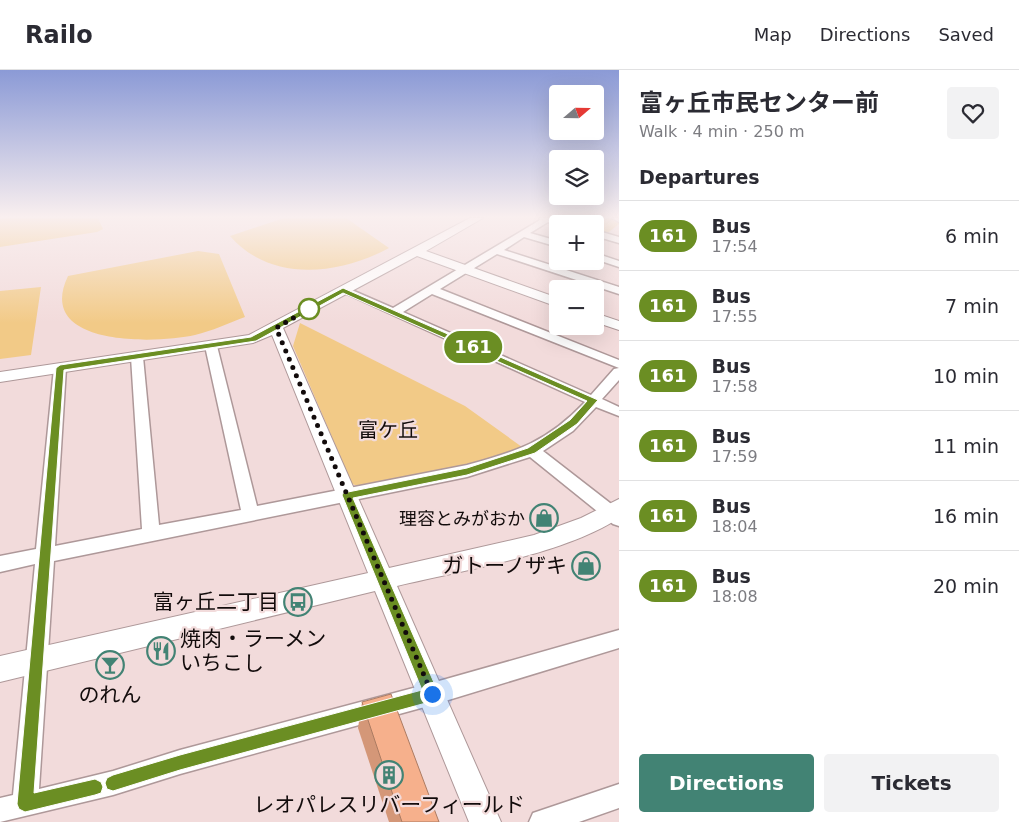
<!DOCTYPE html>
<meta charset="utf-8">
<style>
body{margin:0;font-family:"DejaVu Sans","Noto Sans JP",sans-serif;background:#f2f2f3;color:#2b2b33;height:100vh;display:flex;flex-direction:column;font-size:19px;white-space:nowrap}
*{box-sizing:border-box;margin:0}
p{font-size:16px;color:#7c7c81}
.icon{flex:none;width:28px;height:28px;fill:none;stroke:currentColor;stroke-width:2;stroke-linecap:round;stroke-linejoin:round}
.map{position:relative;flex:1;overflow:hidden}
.drawer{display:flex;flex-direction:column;background:#fff;width:400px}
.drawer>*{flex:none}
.badge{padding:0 10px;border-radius:16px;font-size:18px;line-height:32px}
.needle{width:32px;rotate:70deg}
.controls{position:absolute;left:549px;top:15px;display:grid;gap:10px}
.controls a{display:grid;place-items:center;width:55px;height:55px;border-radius:5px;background:#fff;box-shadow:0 5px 20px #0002;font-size:25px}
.you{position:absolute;width:25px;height:25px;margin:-12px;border:4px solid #fff;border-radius:50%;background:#1a73e8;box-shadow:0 0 0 8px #1a73e833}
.map>.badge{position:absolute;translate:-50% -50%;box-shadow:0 0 0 2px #fff}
h2{padding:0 20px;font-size:19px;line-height:45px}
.round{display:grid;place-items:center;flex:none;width:52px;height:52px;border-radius:5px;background:#f2f2f3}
.summary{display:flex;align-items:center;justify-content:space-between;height:85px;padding:0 20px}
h1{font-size:24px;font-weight:700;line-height:38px}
.cta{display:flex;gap:10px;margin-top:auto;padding:10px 20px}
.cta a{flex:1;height:58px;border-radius:5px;background:#428374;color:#fff;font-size:20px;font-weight:700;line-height:58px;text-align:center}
.cta a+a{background:#f2f2f3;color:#2b2b33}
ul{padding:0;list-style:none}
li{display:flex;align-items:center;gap:15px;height:70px;padding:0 20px;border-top:1px solid #e1e1e2}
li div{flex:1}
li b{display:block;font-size:19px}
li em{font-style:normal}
li .badge{min-width:55px;font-weight:700;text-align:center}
header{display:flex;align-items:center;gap:30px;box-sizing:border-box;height:70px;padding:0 25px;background:#fff;border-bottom:1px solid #e1e1e2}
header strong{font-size:24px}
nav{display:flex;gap:28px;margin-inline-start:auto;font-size:18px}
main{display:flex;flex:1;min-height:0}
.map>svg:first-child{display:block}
.green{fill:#f2ca87}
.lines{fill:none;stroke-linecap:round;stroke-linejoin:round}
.minor-casing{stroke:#ae9899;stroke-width:3}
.tertiary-casing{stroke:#ae9899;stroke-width:2}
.minor{fill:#fff;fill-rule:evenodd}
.tertiary{fill:#fff;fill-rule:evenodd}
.wall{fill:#d49778}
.building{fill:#f6b08c;stroke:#ac7b62}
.line{fill:#6b8e23;stroke:#fff}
.walk{stroke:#120b0b;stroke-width:5;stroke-dasharray:0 9}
.stop-dot{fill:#fff;stroke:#6b8e23;stroke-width:2.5}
.labels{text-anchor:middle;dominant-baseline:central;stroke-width:4.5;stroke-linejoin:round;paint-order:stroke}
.poi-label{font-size:18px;fill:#120b0b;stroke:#f2dbdb;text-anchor:end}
.quarter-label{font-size:20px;fill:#120b0b;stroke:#f2dbdb}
.near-poi-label{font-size:21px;fill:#120b0b;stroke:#f2dbdb;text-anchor:end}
</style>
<header>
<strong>Railo</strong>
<nav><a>Map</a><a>Directions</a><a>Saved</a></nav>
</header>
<main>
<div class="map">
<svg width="619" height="752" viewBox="0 0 619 752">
<rect width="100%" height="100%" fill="#f2dbdb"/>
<path class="green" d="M 9,148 L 98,148 L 103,159 L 97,162 L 0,177 L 0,149 Z
M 284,148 L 346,148 L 389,178 C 339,205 271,213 230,166 Z
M 557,148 L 610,148 L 619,151 L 619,154 L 605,165 L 595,162 L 595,154 L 570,154 L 555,149 Z
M 198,181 L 219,184 L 245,247 C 229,253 212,261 195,265 C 155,274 34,277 68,206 Z
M 41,217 L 31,285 L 0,289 L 0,221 Z
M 300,253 L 465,336 L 522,377 L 465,396 L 362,417 L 352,414 L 293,276 Z"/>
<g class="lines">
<defs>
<path id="minor" d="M 539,148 L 553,148 L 567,154 L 558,155 L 548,152 L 530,163 L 558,171 L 558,177 L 524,167 L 504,180 L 619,217 L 619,224 L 497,184 L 440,219 L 619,290 L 619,298 L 432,224 L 403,242 L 591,325 L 614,299 L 619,298 L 619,310 L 602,329 L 619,337 L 619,346 L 596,337 L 573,361 L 543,381 L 619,440 L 619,456 L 613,454 L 530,387 L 467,407 L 54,491 L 39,719 L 113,701 L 180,680 L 432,613 L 619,560 L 619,578 L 432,635 L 180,704 L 113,725 L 0,752 L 0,728 L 13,725 L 35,494 L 0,502 L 0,486 L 36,479 L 54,298 L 55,295 L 65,295 L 66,298 L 55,476 L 142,459 L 131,287 L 137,283 L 143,287 L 159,455 L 241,440 L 205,276 L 211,272 L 217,276 L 257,436 L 467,395 C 518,381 547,372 585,332 L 338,220 L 343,217 L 347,218 L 393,238 L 540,150 Z
M 612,148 L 619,148 L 619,152 Z
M 595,160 L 619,167 L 619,173 L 595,166 Z
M 595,183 L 619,191 L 619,197 L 595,189 Z
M 619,714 L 619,738 L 579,752 L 529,752 L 533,743 Z"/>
<path id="tertiary" d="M 470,148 L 483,148 L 426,181 L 558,228 L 558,237 L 417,186 L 283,258 L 389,498 L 534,465 L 581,448 L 619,429 L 619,448 C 562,485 464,500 397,516 L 501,752 L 469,752 L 375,521 L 0,612 L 0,586 L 368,503 L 272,265 L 253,273 L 0,312 L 0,302 L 249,265 Z
M 595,243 L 619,251 L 619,260 L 595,252 Z"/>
</defs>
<use href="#minor" class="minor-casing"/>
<use href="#tertiary" class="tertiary-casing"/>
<use href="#minor" class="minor"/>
<use href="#tertiary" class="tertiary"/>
</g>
<path class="wall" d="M 362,632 L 439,752 L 389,752 L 358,658 Z"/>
<path class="building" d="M 391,624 L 439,752 L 402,752 L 362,632 Z"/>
<linearGradient id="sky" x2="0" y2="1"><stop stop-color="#8b9ad6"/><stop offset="0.58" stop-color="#f9efef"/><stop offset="1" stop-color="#f9efef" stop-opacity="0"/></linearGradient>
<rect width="619" height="253" fill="url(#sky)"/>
<path class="line" d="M 343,218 L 598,330 L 577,354 L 535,383 L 467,405 L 353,428 L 439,624 L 437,630 L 180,700 L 113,721 L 107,719 L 105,713 L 107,708 L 113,705 L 180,685 L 422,620 L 342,425 L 343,423 L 467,398 L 528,378 L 570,350 L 587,331 L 343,223 L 256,271 L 64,300 L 34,723 L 95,709 L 101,712 L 103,717 L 101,723 L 95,725 L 25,742 L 19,739 L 17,734 L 56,298 L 60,295 L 251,267 Z"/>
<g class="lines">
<path class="walk" d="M 309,239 L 276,258 L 432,624"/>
</g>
<defs>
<symbol id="shop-ring" viewBox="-11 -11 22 22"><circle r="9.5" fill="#f2dbdb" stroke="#428374" stroke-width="1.5"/><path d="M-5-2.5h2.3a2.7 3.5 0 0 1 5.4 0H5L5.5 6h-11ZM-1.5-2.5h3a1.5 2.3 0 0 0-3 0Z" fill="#428374"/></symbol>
<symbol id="bus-ring" viewBox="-11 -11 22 22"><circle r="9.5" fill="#f2dbdb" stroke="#428374" stroke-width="1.5"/><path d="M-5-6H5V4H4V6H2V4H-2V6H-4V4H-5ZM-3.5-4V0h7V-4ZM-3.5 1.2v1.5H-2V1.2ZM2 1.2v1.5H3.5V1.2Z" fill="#428374"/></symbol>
<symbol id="restaurant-ring" viewBox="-11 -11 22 22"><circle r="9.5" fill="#f2dbdb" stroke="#428374" stroke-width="1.5"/><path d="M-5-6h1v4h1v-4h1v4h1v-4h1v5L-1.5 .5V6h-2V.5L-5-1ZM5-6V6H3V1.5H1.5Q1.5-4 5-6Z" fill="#428374"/></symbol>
<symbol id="bar-ring" viewBox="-11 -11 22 22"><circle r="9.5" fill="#f2dbdb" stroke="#428374" stroke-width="1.5"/><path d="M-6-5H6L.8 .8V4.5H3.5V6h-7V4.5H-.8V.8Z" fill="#428374"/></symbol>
<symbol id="building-ring" viewBox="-11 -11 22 22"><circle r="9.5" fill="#f2dbdb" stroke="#428374" stroke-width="1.5"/><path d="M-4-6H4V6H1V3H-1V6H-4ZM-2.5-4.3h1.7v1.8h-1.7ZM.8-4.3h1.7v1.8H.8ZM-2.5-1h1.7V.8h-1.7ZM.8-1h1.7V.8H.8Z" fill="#428374"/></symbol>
</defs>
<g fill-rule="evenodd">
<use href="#shop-ring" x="528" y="432" width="32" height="32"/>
<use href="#shop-ring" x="570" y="480" width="32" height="32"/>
<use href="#bus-ring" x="282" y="516" width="32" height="32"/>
<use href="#restaurant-ring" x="145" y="565" width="32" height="32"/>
<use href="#bar-ring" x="94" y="579" width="32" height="32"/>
<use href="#building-ring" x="373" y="689" width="32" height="32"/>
</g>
<circle class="stop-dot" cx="309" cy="239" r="10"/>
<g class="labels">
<g class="poi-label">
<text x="525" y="448">理容とみがおか</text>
</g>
<g class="quarter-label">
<text x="388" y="360">富ケ丘</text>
</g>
<g class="near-poi-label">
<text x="567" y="496">ガトーノザキ</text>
<text x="279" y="532">富ヶ丘二丁目</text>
<text x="180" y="569" text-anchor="start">焼肉・ラーメン<tspan x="180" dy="24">いちこし</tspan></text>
<text x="110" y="625" text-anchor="middle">のれん</text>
<text x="389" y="735" text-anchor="middle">レオパレスリバーフィールド</text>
</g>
</g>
</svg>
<div class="controls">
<a><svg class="needle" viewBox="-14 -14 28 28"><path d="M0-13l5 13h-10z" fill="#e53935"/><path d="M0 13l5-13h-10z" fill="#7c7c81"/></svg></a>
<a><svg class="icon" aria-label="layers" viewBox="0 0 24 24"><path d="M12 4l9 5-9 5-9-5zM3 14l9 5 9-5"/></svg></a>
<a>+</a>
<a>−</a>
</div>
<div class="you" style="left:432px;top:624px"></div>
<b class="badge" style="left:473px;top:277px;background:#6b8e23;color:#fff">161</b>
</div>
<section class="drawer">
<div class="summary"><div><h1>富ヶ丘市民センター前</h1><p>Walk · 4 min · 250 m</p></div><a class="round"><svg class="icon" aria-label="heart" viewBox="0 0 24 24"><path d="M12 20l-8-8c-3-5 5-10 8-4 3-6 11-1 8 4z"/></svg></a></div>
<h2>Departures</h2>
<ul>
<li><span class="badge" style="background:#6b8e23;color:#fff">161</span><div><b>Bus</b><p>17:54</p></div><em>6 min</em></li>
<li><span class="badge" style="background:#6b8e23;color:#fff">161</span><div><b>Bus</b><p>17:55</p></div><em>7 min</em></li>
<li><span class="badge" style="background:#6b8e23;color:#fff">161</span><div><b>Bus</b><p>17:58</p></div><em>10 min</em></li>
<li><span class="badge" style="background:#6b8e23;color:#fff">161</span><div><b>Bus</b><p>17:59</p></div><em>11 min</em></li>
<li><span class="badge" style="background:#6b8e23;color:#fff">161</span><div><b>Bus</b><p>18:04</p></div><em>16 min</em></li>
<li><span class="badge" style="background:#6b8e23;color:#fff">161</span><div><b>Bus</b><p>18:08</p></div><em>20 min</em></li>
</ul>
<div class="cta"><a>Directions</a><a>Tickets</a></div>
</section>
</main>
